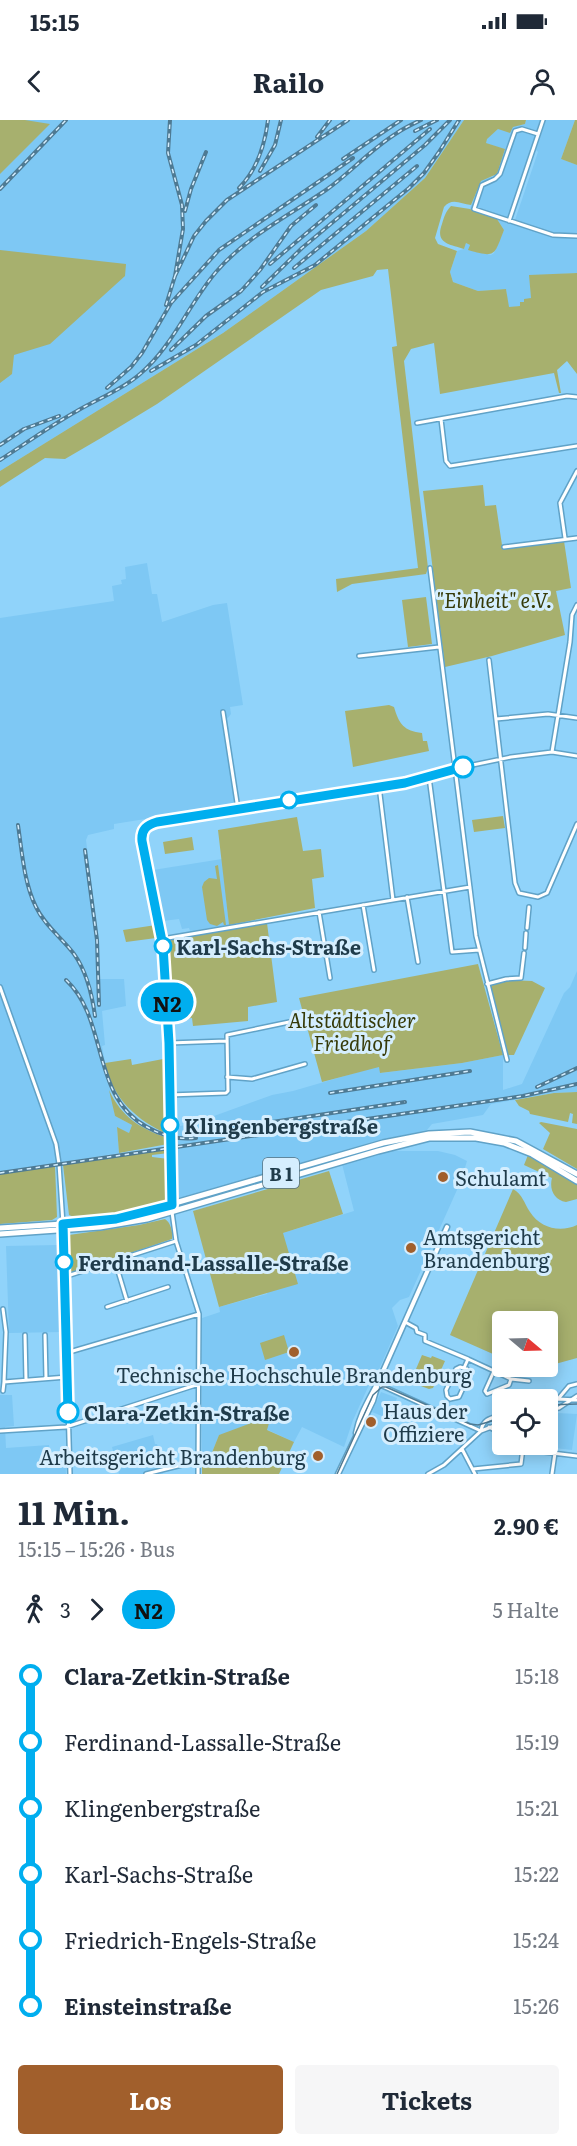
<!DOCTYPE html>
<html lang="de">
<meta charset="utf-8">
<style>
body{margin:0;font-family:Literata,serif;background:#f6f6f7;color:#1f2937;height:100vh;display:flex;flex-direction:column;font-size:22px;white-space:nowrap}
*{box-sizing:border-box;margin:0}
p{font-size:20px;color:#747a83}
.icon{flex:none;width:33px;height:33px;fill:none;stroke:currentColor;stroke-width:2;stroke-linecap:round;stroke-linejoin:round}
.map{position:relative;height:1354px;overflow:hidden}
.details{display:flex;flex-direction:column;background:#fff;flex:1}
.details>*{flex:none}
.badge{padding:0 12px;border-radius:20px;font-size:21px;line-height:39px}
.needle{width:39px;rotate:109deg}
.fabs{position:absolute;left:492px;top:1191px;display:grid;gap:12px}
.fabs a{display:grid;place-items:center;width:66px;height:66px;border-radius:6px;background:#fff;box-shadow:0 3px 15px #0003;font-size:30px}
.map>.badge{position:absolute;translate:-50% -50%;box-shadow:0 0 0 3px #fff}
.legs{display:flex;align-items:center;gap:9px;height:66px;padding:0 18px;font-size:20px}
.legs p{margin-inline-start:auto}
.overview{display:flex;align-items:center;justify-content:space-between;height:102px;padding:0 18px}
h1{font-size:33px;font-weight:700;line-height:45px}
.button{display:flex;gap:12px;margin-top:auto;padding:12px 18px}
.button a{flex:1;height:69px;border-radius:6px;background:#a15f2c;color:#fff;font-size:24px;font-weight:700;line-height:69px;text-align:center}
.button a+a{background:#f6f6f7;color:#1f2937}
ul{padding:0 18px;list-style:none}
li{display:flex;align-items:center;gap:21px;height:66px;font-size:22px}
li i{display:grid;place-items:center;width:9px;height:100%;margin:0 8px;background:currentColor}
li i::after{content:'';width:15px;height:15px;margin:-8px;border:4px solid;border-radius:50%;background:#fff}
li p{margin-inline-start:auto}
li:first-child i{background:linear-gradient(#0000 50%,currentColor 0)}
li:last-child i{background:linear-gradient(currentColor 50%,#0000 0)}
.status{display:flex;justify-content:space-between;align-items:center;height:42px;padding:0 30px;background:#fff;direction:ltr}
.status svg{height:16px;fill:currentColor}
header{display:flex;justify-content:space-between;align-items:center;height:78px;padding:0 18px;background:#fff;font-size:27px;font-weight:700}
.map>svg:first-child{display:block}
.built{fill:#7ec8f4}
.green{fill:#a7b06e}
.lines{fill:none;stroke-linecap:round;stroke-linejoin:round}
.minor-tunnel{stroke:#79b5d7;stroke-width:3;stroke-dasharray:3 1.5;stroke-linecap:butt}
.minor-casing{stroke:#60a2c7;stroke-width:6}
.tertiary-casing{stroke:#60a2c7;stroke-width:7}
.primary-casing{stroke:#60a2c7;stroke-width:8}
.minor{stroke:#fff;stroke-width:3}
.tertiary{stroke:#fff;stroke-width:4}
.primary{stroke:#fff;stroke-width:5}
.tram{stroke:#4e7a93;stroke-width:1.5}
.rail-casing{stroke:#4e7a93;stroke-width:4}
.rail{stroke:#d5eefe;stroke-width:1.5;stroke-dasharray:4.5;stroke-linecap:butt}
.line-1-casing{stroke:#fff;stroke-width:14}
.line-1{stroke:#00aeef;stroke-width:9}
.stop-1-dot{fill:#fff;stroke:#00aeef;stroke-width:3}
.poi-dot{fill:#a15f2c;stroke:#d5eefe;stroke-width:2}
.labels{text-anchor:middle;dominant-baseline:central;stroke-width:6;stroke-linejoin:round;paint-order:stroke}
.shield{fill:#d5eefe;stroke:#567180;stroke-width:1.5}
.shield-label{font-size:18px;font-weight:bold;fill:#1f3b4a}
.park-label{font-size:20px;font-style:italic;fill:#363a08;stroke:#d5eefe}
.stop-label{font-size:20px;font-weight:bold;fill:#1f3b4a;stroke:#d5eefe;text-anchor:start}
.poi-label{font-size:20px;fill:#1f3b4a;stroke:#d5eefe;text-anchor:start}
</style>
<div class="status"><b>15:15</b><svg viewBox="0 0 49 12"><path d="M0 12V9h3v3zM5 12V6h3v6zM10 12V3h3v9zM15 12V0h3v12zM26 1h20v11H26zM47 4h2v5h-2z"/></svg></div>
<header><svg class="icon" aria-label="back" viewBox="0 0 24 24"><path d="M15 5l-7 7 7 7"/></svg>Railo<svg class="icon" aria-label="person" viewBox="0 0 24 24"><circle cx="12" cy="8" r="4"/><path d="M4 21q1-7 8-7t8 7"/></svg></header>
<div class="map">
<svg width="577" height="1354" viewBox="0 0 577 1354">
<rect width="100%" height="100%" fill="#90d3fa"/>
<path class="built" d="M 0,0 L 464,0 L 425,58 L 366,111 L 223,213 L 0,351 Z
M 526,0 L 540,0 L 507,102 L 553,117 L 577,118 L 577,153 L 530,156 L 531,178 L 520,186 L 508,188 L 506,169 L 478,171 L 453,162 L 450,152 L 457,131 L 464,129 L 466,123 L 470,125 L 469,130 L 491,135 L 494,133 L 504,110 L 497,99 L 470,89 L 478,64 L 484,58 L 493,57 L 504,29 L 485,23 L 486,19 L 498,9 L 525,4 Z
M 546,0 L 575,0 L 561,39 L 577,45 L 577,114 L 553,113 L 515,100 L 538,32 L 536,30 Z
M 147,443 L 152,474 L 157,474 L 162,502 L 213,485 L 227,483 L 243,585 L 230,587 L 231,594 L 227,599 L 239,684 L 114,704 L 114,709 L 88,715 L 86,720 L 98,817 L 100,859 L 124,859 L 126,886 L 102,891 L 105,925 L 102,926 L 115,996 L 132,1005 L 129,1013 L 117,1008 L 119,1033 L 0,1052 L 0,498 L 114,481 L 112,466 L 122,464 L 121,460 L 126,459 L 125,447 Z
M 222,739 L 229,805 L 190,811 L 189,808 L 182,809 L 179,799 L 163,801 L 153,750 Z
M 577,851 L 577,972 L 554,973 L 491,984 L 483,995 L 432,1004 L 427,1010 L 375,1021 L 180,1078 L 176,1075 L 174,1007 L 192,1004 L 272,975 L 293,971 L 379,946 L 381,953 L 462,943 L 503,935 L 503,970 L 522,964 L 564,873 L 570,867 Z
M 391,1031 L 438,1031 L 455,1035 L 467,1041 L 461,1061 L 409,1177 L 400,1180 L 392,1188 L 398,1206 L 373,1263 L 369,1265 L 353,1300 L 344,1327 L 302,1307 L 294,1322 L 266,1309 L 219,1315 L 209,1340 L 202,1345 L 202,1198 L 220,1192 L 219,1187 L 267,1174 L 283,1113 L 354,1091 L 342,1044 Z
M 58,1125 L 61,1212 L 9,1213 L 6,1126 Z
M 381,1272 L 397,1278 L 393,1288 L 401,1292 L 397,1302 L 372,1292 Z
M 0,1275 L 12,1275 L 14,1306 L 5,1307 L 6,1328 L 49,1325 L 50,1335 L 65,1335 L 66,1354 L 0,1354 Z
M 557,1293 L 577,1294 L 572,1330 L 529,1325 L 548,1324 L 548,1295 Z
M 153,1315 L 155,1324 L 157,1324 L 164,1349 L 163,1354 L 119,1354 L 112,1327 Z"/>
<path class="green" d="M 0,0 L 25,0 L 50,4 L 0,54 Z
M 464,0 L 526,0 L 525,4 L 513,7 L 510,13 L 498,9 L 487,19 L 486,23 L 505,29 L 497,54 L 481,61 L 471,85 C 461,84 452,77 444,87 L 435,118 L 438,124 L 457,131 L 450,152 L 453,162 L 478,171 L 506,169 L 509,187 L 520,186 L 520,182 L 524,182 L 524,179 L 531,178 L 529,155 L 577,153 L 577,254 L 567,241 L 557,250 L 561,273 L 559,273 L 554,253 L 440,274 L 434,223 L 411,229 L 404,241 L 428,448 L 426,454 L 352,464 L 337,472 L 336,459 L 418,448 L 392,227 L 397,226 L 388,149 L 377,150 L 373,156 L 321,170 L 157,284 L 101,318 L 65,339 L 45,338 L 0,367 L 0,351 L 223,213 L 366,111 L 425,58 Z
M 575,0 L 577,0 L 577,45 L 561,39 Z
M 451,86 L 470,89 L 497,99 L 504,110 C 494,136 496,138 468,130 L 470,125 L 466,123 L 464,129 C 448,124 435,123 442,104 C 444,97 446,91 451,86 Z
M 0,130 L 126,144 L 125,156 L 50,224 L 14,235 L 12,254 L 0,263 Z
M 483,365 L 485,386 L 496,385 L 502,425 L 564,421 L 571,468 L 556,471 L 565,515 L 492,536 L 445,547 L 423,371 Z
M 426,477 L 432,524 L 408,527 L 402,480 Z
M 389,585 L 394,587 C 399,604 404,611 422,613 L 423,621 L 427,621 L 429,631 L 353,647 L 345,591 Z
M 503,696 L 505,708 L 474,712 L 472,700 Z
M 297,697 L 303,731 L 321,729 L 324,757 L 312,759 L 315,788 L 229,805 L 218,710 Z
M 192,717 L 194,730 L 165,734 L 163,722 Z
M 218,745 L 226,805 L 224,805 L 223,802 L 217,806 L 210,804 L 207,800 L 202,767 L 204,762 L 209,758 L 217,759 L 215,746 Z
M 267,803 L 277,882 L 248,887 L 248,901 L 193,906 L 192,898 L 172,901 L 166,820 Z
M 156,805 L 158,815 L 156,818 L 126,822 L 123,810 Z
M 478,844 L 503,935 L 462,943 L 380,953 L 379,947 L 322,962 L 299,878 Z
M 506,860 L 532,861 L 545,868 L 514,935 L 508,935 L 489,868 L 489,866 Z
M 131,939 L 132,945 L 163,939 L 169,1015 C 136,1000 113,979 105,943 Z
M 109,970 C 121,996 140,1009 168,1018 L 168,1024 L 119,1033 L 117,1007 L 129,1013 L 132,1005 L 115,996 Z
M 577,972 L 577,1004 L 572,1003 L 573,994 L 570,993 L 568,1002 L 530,994 L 529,991 L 519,986 L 515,980 L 554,973 Z
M 541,1002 L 577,1009 L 577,1049 L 543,1029 L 550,1013 L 539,1003 Z
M 169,1028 L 169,1033 L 152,1035 L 152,1037 L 169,1039 L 168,1080 L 117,1093 L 74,1097 L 69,1095 L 63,1045 Z
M 528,1035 L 577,1063 L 577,1079 L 566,1082 C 554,1080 549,1069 552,1058 L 524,1045 Z
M 55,1045 L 57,1097 L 52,1100 L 0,1104 L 0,1054 Z
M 329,1051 L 343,1094 L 283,1113 L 298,1164 L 219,1187 L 193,1091 Z
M 513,1069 C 523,1075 524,1083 530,1092 C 540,1108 560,1113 577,1105 L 577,1238 L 548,1246 L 548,1202 L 502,1202 L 502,1238 L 450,1215 Z
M 165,1099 C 171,1103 173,1112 172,1119 L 71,1153 L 68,1151 L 67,1122 L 69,1115 L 139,1105 Z
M 284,1215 L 289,1232 L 265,1240 L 260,1223 Z
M 422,1235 L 431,1238 L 432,1236 L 445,1241 L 433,1268 L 429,1269 L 418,1265 L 423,1252 L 416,1249 Z
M 265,1298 L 269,1303 L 267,1310 L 294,1322 L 279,1354 L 202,1354 L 202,1345 L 209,1340 L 219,1315 Z"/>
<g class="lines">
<path class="minor-tunnel" d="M 447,1287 L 449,1282"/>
<defs>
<path id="minor" d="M 538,14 L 522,9 L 515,11 L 500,54 L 495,59 L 482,65 L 474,89 L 553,115 L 577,116
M 509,101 L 543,0
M 441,299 L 446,341 L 450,346 L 577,326
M 417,303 L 567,276 L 577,277
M 565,418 L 560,383 L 577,351
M 504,427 L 577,418
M 430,448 L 476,816 L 507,940
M 359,536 L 439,527
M 489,540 L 515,763 L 519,773 L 538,777 L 547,773 L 577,704
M 223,592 L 238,689
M 496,599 L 548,594 L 577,598
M 552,632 L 570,522 L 572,495 L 577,485
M 429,657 L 452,832 L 479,830
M 379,666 L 393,780
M 407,777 L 418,842
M 363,785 L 374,850
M 319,792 L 330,858
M 527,808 L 529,787
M 162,819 L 470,767
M 525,828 L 526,813
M 487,864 L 506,859 L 521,858 L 524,833
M 0,867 L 56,1024 L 59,1044 L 63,1104
M 169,923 L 226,921
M 227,957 L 252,959 L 305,944
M 169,975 L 226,973 L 228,971 L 227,915 L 294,901
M 172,1084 L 169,923 L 163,826 L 142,721 L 142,713 L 148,705 L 405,663 L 463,647 L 511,637 L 552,632 L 577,636
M 172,1092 L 176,1121 L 199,1194 L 198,1354
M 63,1110 L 70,1354
M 115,1141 L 127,1181
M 64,1157 L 176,1121
M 107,1187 L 168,1167
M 3,1189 L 6,1212 L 4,1262 L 67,1257
M 405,1202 L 416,1208 L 417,1212 L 425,1215 L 425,1221 L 468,1239 L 464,1248
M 25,1215 L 26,1260
M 45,1215 L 46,1258
M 66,1233 L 199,1194
M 468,1239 L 494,1251 L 485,1271 L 487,1274 L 509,1265 L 511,1259 L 529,1261
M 460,1247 L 467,1249 L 469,1255 L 459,1277 L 450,1279 L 447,1276 L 446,1270 L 456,1249 Z
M 494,1251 L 511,1259
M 378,1264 L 481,1311
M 3,1271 L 4,1262
M 558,1279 L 569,1266 L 577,1264
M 548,1282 L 558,1279 L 577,1280
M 548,1290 L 559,1288 L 577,1276
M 489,1307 L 502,1314
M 0,1311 L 66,1307 L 199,1264
M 481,1311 C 483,1298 492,1298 502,1295
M 514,1324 L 536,1331 L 577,1336
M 462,1329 L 475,1354
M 473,1349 L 521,1344 L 523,1328
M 146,1354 L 198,1341
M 428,1354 L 444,1345 L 481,1311 L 502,1303
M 552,1354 L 555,1333"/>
<path id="tertiary" d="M 356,1313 C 360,1292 371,1277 380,1258 L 447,1107
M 338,1354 L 373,1281 L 377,1267"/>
<path id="primary" d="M 0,1108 L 94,1102 L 137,1094 L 383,1023 L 429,1014 L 470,1012 L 516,1021 L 577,1054
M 0,1114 L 100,1107 L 147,1099 L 378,1031 L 429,1018 L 476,1018 L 504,1023 L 532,1034 L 577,1061"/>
</defs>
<use href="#minor" class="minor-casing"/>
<use href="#tertiary" class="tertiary-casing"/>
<use href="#primary" class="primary-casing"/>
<use href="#minor" class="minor"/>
<use href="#tertiary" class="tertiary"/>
<use href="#primary" class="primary"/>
<path class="tram" d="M 548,1285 L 577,1284
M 337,1354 L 373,1275 L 382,1267 L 386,1267 L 470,1304 L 478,1305 L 502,1298"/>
<defs>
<path id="rail" d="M 415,11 L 437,0
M 317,17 L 330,0
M 343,39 L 401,0
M 260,51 L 275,25 L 281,0
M 239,68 C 257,50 265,24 268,0
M 0,69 L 66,0
M 185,91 L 191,69 L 206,32
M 270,144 L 430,9
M 294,148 L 417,46
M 175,156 L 194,116 L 206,101 L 227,80 L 348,0
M 262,167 L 302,128 L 425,25 L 450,0
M 166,185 L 175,156 L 183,109 L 182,85 L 168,33 L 170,0
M 171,230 L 206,196 L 241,171 L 260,150 L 291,106 L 316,85
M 151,251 L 196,225 L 263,172 L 315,145 L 409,68 L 424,53 L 439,32 L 459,0
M 107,268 L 131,247 L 142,233 L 171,183 L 219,130 L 353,38
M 0,325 L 24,309 L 59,296
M 0,340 C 25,324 50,306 77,291 C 97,279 122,270 140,254 C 173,226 188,185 216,152 C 246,117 288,96 326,70 C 350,53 371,29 397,13 C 404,8 413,4 421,0
M 18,705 C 22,732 24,763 36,787 C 45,806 62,818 74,834 C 87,852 92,874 95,896
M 85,730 L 97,820 L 99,885
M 66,860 C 109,900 90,976 147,1007 C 161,1015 179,1020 196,1018
M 537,967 L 577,948
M 330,973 L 470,951
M 236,1010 L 259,1004 L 405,982
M 0,1053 L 523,976 L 577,964"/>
</defs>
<use href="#rail" class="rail-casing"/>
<use href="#rail" class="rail"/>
</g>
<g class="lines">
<defs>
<path id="line-1" d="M 68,1292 L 63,1104 L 116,1099 L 172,1085 L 169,923 L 163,826 L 142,721 C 141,709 147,705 157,702 L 405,663 L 463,647"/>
</defs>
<use href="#line-1" class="line-1-casing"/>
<use href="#line-1" class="line-1"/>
</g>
<g class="stop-1-dot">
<circle cx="463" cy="647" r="10"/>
<circle cx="289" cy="680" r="8"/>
<circle cx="163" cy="826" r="8"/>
<circle cx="170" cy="1005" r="8"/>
<circle cx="64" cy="1142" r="8"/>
<circle cx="68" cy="1292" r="10"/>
</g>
<g class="poi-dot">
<circle cx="443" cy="1057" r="6"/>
<circle cx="411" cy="1128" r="6"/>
<circle cx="294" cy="1232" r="6"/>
<circle cx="371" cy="1302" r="6"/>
<circle cx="318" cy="1336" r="6"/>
</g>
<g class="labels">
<rect class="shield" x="263" y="1038" width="36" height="30" rx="4.5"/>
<g class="shield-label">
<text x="281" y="1053">B 1</text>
</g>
<g class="park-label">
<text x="494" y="479">"Einheit" e.V.</text>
<text x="352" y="899">Altstädtischer<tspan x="352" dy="23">Friedhof</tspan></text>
</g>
<g class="stop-label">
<text x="176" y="826">Karl-Sachs-Straße</text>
<text x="184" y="1005">Klingenbergstraße</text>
<text x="78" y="1142">Ferdinand-Lassalle-Straße</text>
<text x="84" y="1292">Clara-Zetkin-Straße</text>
</g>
<g class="poi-label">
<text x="455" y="1057">Schulamt</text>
<text x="423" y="1116">Amtsgericht<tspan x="423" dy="23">Brandenburg</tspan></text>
<text x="294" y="1254" text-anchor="middle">Technische Hochschule Brandenburg</text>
<text x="383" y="1290">Haus der<tspan x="383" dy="23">Offiziere</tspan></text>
<text x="306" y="1336" text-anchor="end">Arbeitsgericht Brandenburg</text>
</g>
</g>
</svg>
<div class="fabs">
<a><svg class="needle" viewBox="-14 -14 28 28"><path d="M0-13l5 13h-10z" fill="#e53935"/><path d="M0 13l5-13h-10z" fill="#747a83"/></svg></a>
<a><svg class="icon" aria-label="locate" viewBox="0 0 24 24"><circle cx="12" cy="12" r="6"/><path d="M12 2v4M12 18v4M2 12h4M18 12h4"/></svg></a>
</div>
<b class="badge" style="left:167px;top:882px;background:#00aeef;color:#111">N2</b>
</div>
<section class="details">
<div class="overview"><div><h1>11 Min.</h1><p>15:15 – 15:26 · Bus</p></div><b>2.90 €</b></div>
<div class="legs"><svg class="icon" aria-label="walk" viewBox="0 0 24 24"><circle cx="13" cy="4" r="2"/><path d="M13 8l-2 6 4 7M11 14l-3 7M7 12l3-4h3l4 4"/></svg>3<svg class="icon" aria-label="forward" viewBox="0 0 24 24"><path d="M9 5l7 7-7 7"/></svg><b class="badge" style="background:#00aeef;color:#111">N2</b><p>5 Halte</p></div>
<ul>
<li><i style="color:#00aeef"></i><b>Clara-Zetkin-Straße</b><p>15:18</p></li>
<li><i style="color:#00aeef"></i><span>Ferdinand-Lassalle-Straße</span><p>15:19</p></li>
<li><i style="color:#00aeef"></i><span>Klingenbergstraße</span><p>15:21</p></li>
<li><i style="color:#00aeef"></i><span>Karl-Sachs-Straße</span><p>15:22</p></li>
<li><i style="color:#00aeef"></i><span>Friedrich-Engels-Straße</span><p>15:24</p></li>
<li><i style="color:#00aeef"></i><b>Einsteinstraße</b><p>15:26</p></li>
</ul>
<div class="button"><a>Los</a><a>Tickets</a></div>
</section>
